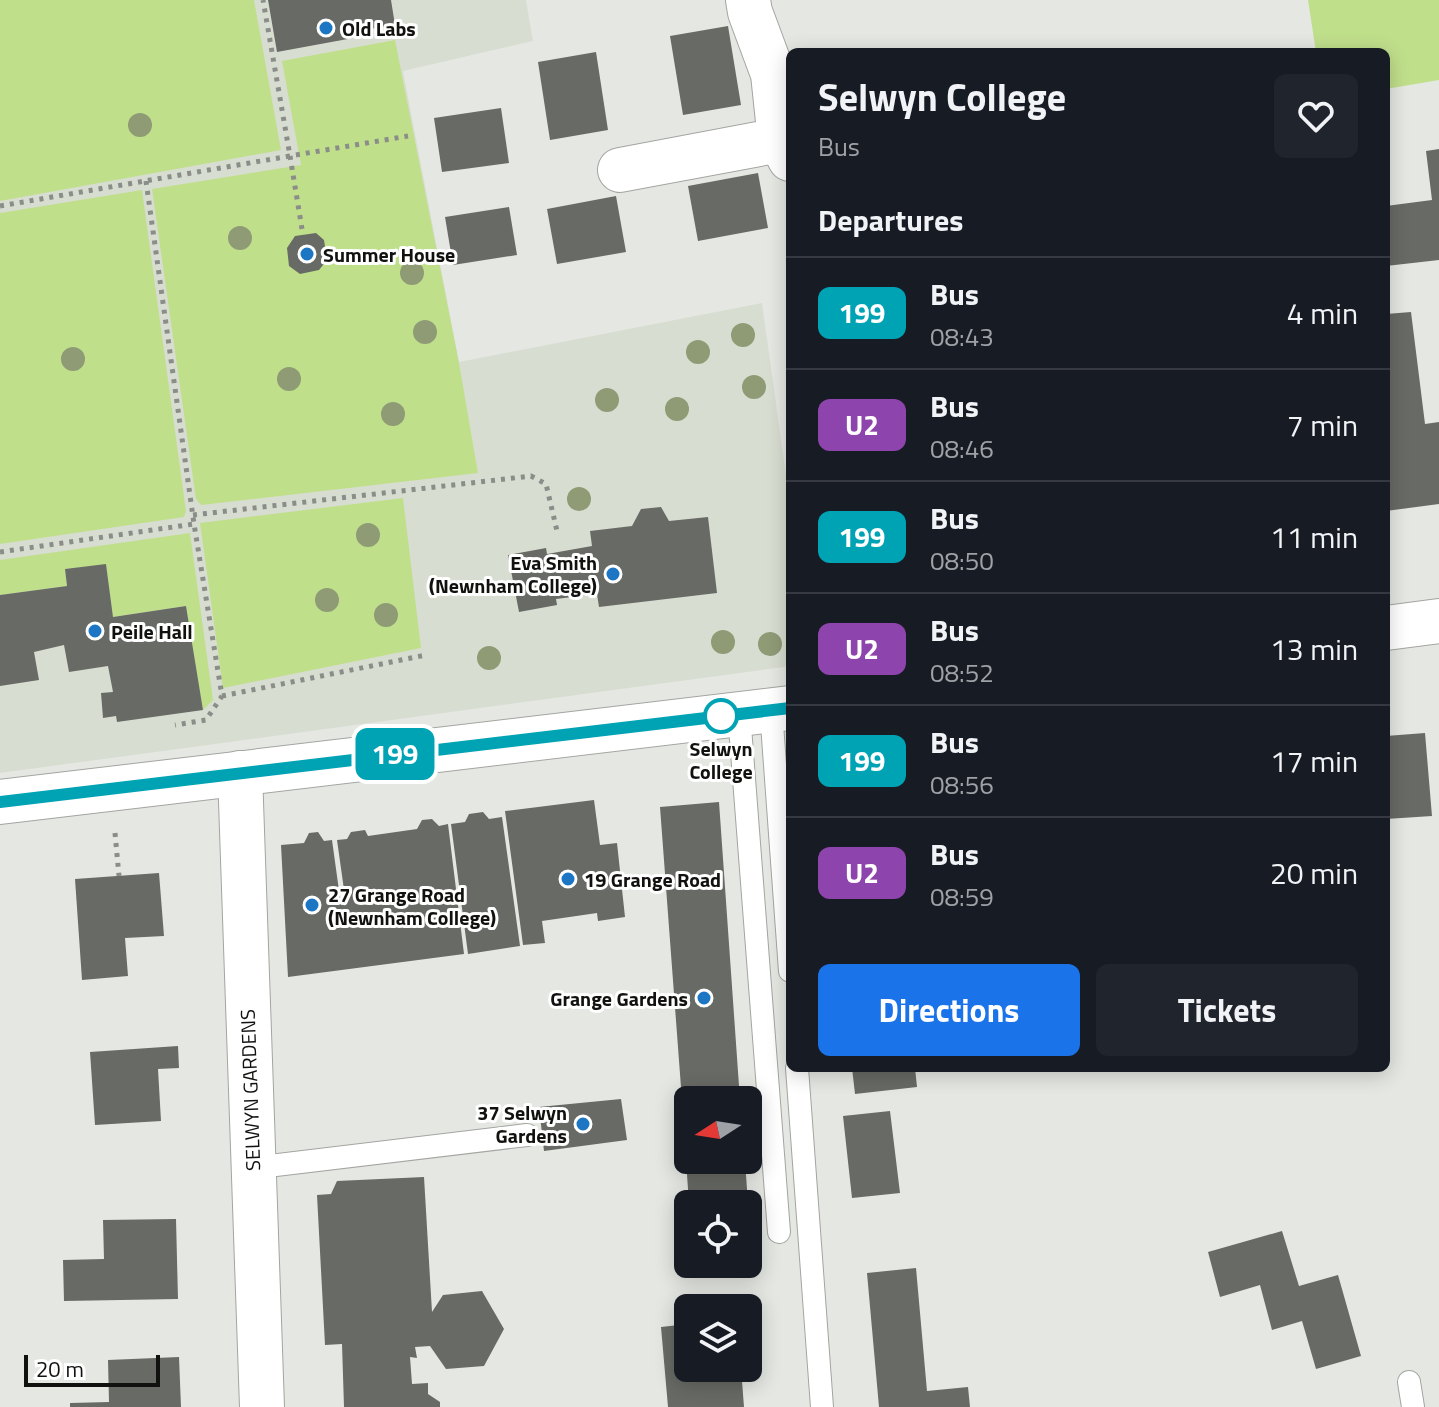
<!DOCTYPE html>
<style>
body{margin:0;font-family:"Titillium Web",sans-serif;background:#20242c;color:#f1f3f6;height:100vh;display:flex;flex-direction:column;font-size:30px;white-space:nowrap}
*{box-sizing:border-box;margin:0}
p{font-size:26px;color:#9ea1a6}
.icon{flex:none;width:44px;height:44px;fill:none;stroke:currentColor;stroke-width:2;stroke-linecap:round;stroke-linejoin:round}
.map{position:relative;flex:1;overflow:hidden}
.details{position:absolute;left:786px;top:48px;width:604px;height:1024px;display:flex;flex-direction:column;background:#171b24;border-radius:12px;box-shadow:0 4px 20px #0003}
.details>*{flex:none}
.badge{padding:0 16px;border-radius:12px;font-size:28px;line-height:52px}
.needle{width:52px;rotate:258deg}
.controls{position:absolute;left:674px;top:1086px;display:grid;gap:16px}
.controls a{display:grid;place-items:center;width:88px;height:88px;border-radius:12px;background:#171b24;box-shadow:0 4px 20px #0003;font-size:40px}
.scale{position:absolute;left:24px;bottom:20px;width:136px;box-sizing:border-box;padding-left:8px;border:4px solid #111210;border-top:0;font-size:22px;line-height:28px;white-space:nowrap;color:#111210;-webkit-text-stroke:6px #fff;paint-order:stroke}
.map>.badge{position:absolute;translate:-50% -50%;box-shadow:0 0 0 4px #fff}
h2{padding:0 32px;font-size:30px;line-height:72px}
.round{display:grid;place-items:center;flex:none;width:84px;height:84px;border-radius:12px;background:#20242c}
.summary{display:flex;align-items:center;justify-content:space-between;height:136px;padding:0 32px}
h1{font-size:38px;font-weight:700;line-height:60px}
.action{display:flex;gap:16px;margin-top:auto;padding:16px 32px}
.action a{flex:1;height:92px;border-radius:12px;background:#1a73e8;color:#fff;font-size:32px;font-weight:700;line-height:92px;text-align:center}
.action a+a{background:#20242c;color:#f1f3f6}
ul{padding:0;list-style:none}
li{display:flex;align-items:center;gap:24px;height:112px;padding:0 32px;border-top:2px solid #363941}
li div{flex:1}
li b{display:block;font-size:30px}
li em{font-style:normal}
li .badge{min-width:88px;font-weight:700;text-align:center}
.map>svg:first-child{display:block}
.built{fill:#d8ddd1}
.green{fill:#c0df8b}
.building{fill:#686a65}
.lines{fill:none;stroke-linecap:round;stroke-linejoin:round}
.service-casing{stroke:#a3a5a0;stroke-width:24}
.minor-casing{stroke:#a3a5a0;stroke-width:46}
.tertiary-casing{stroke:#a3a5a0;stroke-width:46}
.path{stroke:#8b8d89;stroke-width:5;stroke-dasharray:4 6;stroke-linecap:butt}
.service{stroke:#fff;stroke-width:22}
.minor{stroke:#fff;stroke-width:44}
.tertiary{stroke:#fff;stroke-width:44}
.tree{fill:#8e9b75}
.line-casing{stroke:#fff;stroke-width:18}
.line{stroke:#00a3b4;stroke-width:12}
.poi-dot{fill:#1d76c3;stroke:#fff;stroke-width:3}
.stop-dot{fill:#fff;stroke:#00a3b4;stroke-width:4}
.labels{text-anchor:middle;dominant-baseline:central;stroke-width:6;stroke-linejoin:round;paint-order:stroke}
.poi-label{font-size:20px;font-weight:bold;fill:#111210;stroke:#fff;text-anchor:start}
.stop-label{font-size:20px;font-weight:bold;fill:#111210;stroke:#fff}
.street-label{font-size:20px;fill:#111210;stroke:#fff}
</style>
<div class="map">
<svg width="1439" height="1407" viewBox="0 0 1439 1407">
<rect width="100%" height="100%" fill="#e5e8e2"/>
<path class="built" d="M 0,0 L 526,0 L 533,41 L 403,71 L 459,362 L 762,303 L 790,504 L 790,664 L 784,667 L 0,773 Z"/>
<path class="green" d="M 0,0 L 254,0 L 281,150 L 0,201 Z
M 1308,0 L 1439,0 L 1439,80 L 1386,89 L 1386,52 L 1316,52 Z
M 395,40 L 459,363 L 478,473 L 201,505 L 196,499 L 152,189 L 301,165 L 282,61 Z
M 142,190 L 186,511 L 184,517 L 0,544 L 0,213 Z
M 403,498 L 421,648 L 223,688 L 200,523 Z
M 190,533 L 213,700 L 203,710 L 186,606 L 113,617 L 106,565 L 65,569 L 67,586 L 0,595 L 0,560 Z"/>
<path class="building" d="M 268,0 L 391,0 L 395,25 L 363,30 L 364,36 L 277,52 Z
M 728,26 L 741,105 L 683,115 L 670,36 Z
M 596,52 L 608,130 L 550,140 L 538,62 Z
M 501,108 L 509,163 L 442,172 L 434,118 Z
M 1439,149 L 1439,260 L 1386,266 L 1386,206 L 1432,200 L 1426,151 Z
M 758,173 L 768,228 L 698,241 L 688,186 Z
M 616,196 L 626,252 L 557,264 L 547,209 Z
M 509,207 L 517,255 L 453,265 L 445,217 Z
M 316,233 L 324,240 L 327,260 L 319,270 L 300,274 L 289,266 L 287,248 L 295,236 Z
M 1411,312 L 1425,424 L 1439,422 L 1439,504 L 1386,511 L 1386,314 Z
M 661,507 L 669,521 L 708,517 L 717,593 L 599,607 L 597,594 L 556,599 L 557,605 L 519,612 L 508,555 L 546,548 L 547,554 L 592,546 L 590,531 L 632,526 L 641,509 Z
M 106,564 L 113,617 L 186,606 L 203,710 L 117,722 L 116,716 L 103,718 L 101,693 L 113,692 L 108,666 L 69,672 L 64,645 L 34,652 L 39,680 L 0,686 L 0,595 L 67,586 L 65,569 Z
M 1425,733 L 1432,816 L 1386,819 L 1386,736 Z
M 594,800 L 600,845 L 617,843 L 625,917 L 598,921 L 597,913 L 542,921 L 545,943 L 523,945 L 505,811 Z
M 719,802 L 740,1100 L 688,1100 L 688,1154 L 686,1154 L 660,807 Z
M 483,812 L 489,819 L 502,817 L 520,946 L 468,954 L 451,824 L 465,822 L 469,814 Z
M 432,819 L 439,826 L 448,824 L 464,954 L 288,977 L 281,845 L 304,843 L 309,833 L 318,832 L 324,841 L 332,840 L 341,905 L 346,904 L 337,840 L 347,839 L 351,832 L 365,830 L 368,836 L 417,829 L 422,820 Z
M 159,873 L 164,936 L 125,938 L 128,976 L 82,980 L 75,879 Z
M 178,1046 L 179,1068 L 158,1069 L 161,1121 L 95,1125 L 90,1052 Z
M 852,1068 L 915,1068 L 917,1087 L 855,1094 Z
M 621,1099 L 627,1140 L 544,1151 L 539,1107 Z
M 890,1111 L 900,1193 L 852,1198 L 843,1116 Z
M 686,1160 L 745,1160 L 748,1204 L 689,1204 Z
M 424,1177 L 432,1312 L 443,1295 L 482,1291 L 504,1329 L 484,1366 L 446,1369 L 430,1346 L 415,1347 L 417,1358 L 410,1357 L 412,1384 L 428,1383 L 428,1394 L 440,1402 L 440,1407 L 344,1407 L 342,1344 L 325,1345 L 317,1195 L 331,1194 L 337,1181 Z
M 176,1219 L 178,1299 L 64,1301 L 63,1260 L 104,1259 L 103,1220 Z
M 1282,1231 L 1299,1286 L 1338,1275 L 1361,1356 L 1316,1369 L 1302,1321 L 1272,1330 L 1260,1285 L 1220,1297 L 1208,1252 Z
M 916,1268 L 927,1391 L 968,1387 L 970,1407 L 879,1407 L 867,1273 Z
M 688,1324 L 688,1368 L 741,1368 L 744,1407 L 668,1407 L 661,1327 Z
M 179,1357 L 181,1407 L 70,1407 L 70,1403 L 109,1402 L 108,1360 Z"/>
<g class="lines">
<defs>
<path id="service" d="M 771,710 L 790,971
M 739,714 L 779,1232
M 797,1068 L 822,1407
M 252,1168 L 527,1135
M 1409,1382 L 1413,1407"/>
<path id="minor" d="M 748,0 L 750,12 L 773,74 L 780,140 L 790,159
M 620,170 L 780,140
M 240,773 L 262,1407"/>
<path id="tertiary" d="M 1386,628 L 1439,621
M 0,802 L 790,708"/>
</defs>
<use href="#service" class="service-casing"/>
<use href="#minor" class="minor-casing"/>
<use href="#tertiary" class="tertiary-casing"/>
<path class="path" d="M 146,181 L 194,524 L 222,696 L 206,720 L 175,725
M 0,206 L 290,156 L 263,0
M 302,229 L 290,156 L 408,136
M 193,515 L 531,476 L 546,484 L 557,531
M 0,552 L 194,524
M 222,696 L 426,655
M 115,833 L 119,876"/>
<use href="#service" class="service"/>
<use href="#minor" class="minor"/>
<use href="#tertiary" class="tertiary"/>
</g>
<g class="tree">
<circle cx="140" cy="125" r="12"/>
<circle cx="240" cy="238" r="12"/>
<circle cx="412" cy="273" r="12"/>
<circle cx="425" cy="332" r="12"/>
<circle cx="743" cy="335" r="12"/>
<circle cx="698" cy="352" r="12"/>
<circle cx="73" cy="359" r="12"/>
<circle cx="289" cy="379" r="12"/>
<circle cx="754" cy="387" r="12"/>
<circle cx="607" cy="400" r="12"/>
<circle cx="677" cy="409" r="12"/>
<circle cx="393" cy="414" r="12"/>
<circle cx="579" cy="499" r="12"/>
<circle cx="368" cy="535" r="12"/>
<circle cx="327" cy="600" r="12"/>
<circle cx="386" cy="615" r="12"/>
<circle cx="723" cy="642" r="12"/>
<circle cx="770" cy="644" r="12"/>
<circle cx="489" cy="658" r="12"/>
</g>
<g class="lines">
<defs>
<path id="line" d="M 0,802 L 790,708"/>
</defs>
<use href="#line" class="line-casing"/>
<use href="#line" class="line"/>
</g>
<g class="poi-dot">
<circle cx="326" cy="28" r="8"/>
<circle cx="307" cy="254" r="8"/>
<circle cx="613" cy="574" r="8"/>
<circle cx="95" cy="631" r="8"/>
<circle cx="568" cy="879" r="8"/>
<circle cx="312" cy="905" r="8"/>
<circle cx="704" cy="998" r="8"/>
<circle cx="583" cy="1124" r="8"/>
</g>
<circle class="stop-dot" cx="721" cy="716" r="16"/>
<g class="labels">
<g class="poi-label">
<text x="342" y="28">Old Labs</text>
<text x="323" y="254">Summer House</text>
<text x="597" y="562" text-anchor="end">Eva Smith<tspan x="597" dy="23">(Newnham College)</tspan></text>
<text x="111" y="631">Peile Hall</text>
<text x="584" y="879">19 Grange Road</text>
<text x="328" y="894">27 Grange Road<tspan x="328" dy="23">(Newnham College)</tspan></text>
<text x="688" y="998" text-anchor="end">Grange Gardens</text>
<text x="567" y="1112" text-anchor="end">37 Selwyn<tspan x="567" dy="23">Gardens</tspan></text>
</g>
<g class="stop-label">
<text x="721" y="748">Selwyn<tspan x="721" dy="23">College</tspan></text>
</g>
<g class="street-label">
<text transform="translate(250 1090) rotate(-92)">SELWYN GARDENS</text>
</g>
</g>
</svg>
<div class="controls">
<a><svg class="needle" viewBox="-14 -14 28 28"><path d="M0-13l5 13h-10z" fill="#e53935"/><path d="M0 13l5-13h-10z" fill="#9ea1a6"/></svg></a>
<a><svg class="icon" aria-label="locate" viewBox="0 0 24 24"><circle cx="12" cy="12" r="6"/><path d="M12 2v4M12 18v4M2 12h4M18 12h4"/></svg></a>
<a><svg class="icon" aria-label="layers" viewBox="0 0 24 24"><path d="M12 4l9 5-9 5-9-5zM3 14l9 5 9-5"/></svg></a>
</div>
<div class="scale">20 m</div>
<b class="badge" style="left:395px;top:754px;background:#00a3b4;color:#fff">199</b>
<section class="details">
<div class="summary"><div><h1>Selwyn College</h1><p>Bus</p></div><a class="round"><svg class="icon" aria-label="heart" viewBox="0 0 24 24"><path d="M12 20l-8-8c-3-5 5-10 8-4 3-6 11-1 8 4z"/></svg></a></div>
<h2>Departures</h2>
<ul>
<li><span class="badge" style="background:#00a3b4;color:#fff">199</span><div><b>Bus</b><p>08:43</p></div><em>4 min</em></li>
<li><span class="badge" style="background:#8e44ad;color:#fff">U2</span><div><b>Bus</b><p>08:46</p></div><em>7 min</em></li>
<li><span class="badge" style="background:#00a3b4;color:#fff">199</span><div><b>Bus</b><p>08:50</p></div><em>11 min</em></li>
<li><span class="badge" style="background:#8e44ad;color:#fff">U2</span><div><b>Bus</b><p>08:52</p></div><em>13 min</em></li>
<li><span class="badge" style="background:#00a3b4;color:#fff">199</span><div><b>Bus</b><p>08:56</p></div><em>17 min</em></li>
<li><span class="badge" style="background:#8e44ad;color:#fff">U2</span><div><b>Bus</b><p>08:59</p></div><em>20 min</em></li>
</ul>
<div class="action"><a>Directions</a><a>Tickets</a></div>
</section>
</div>
